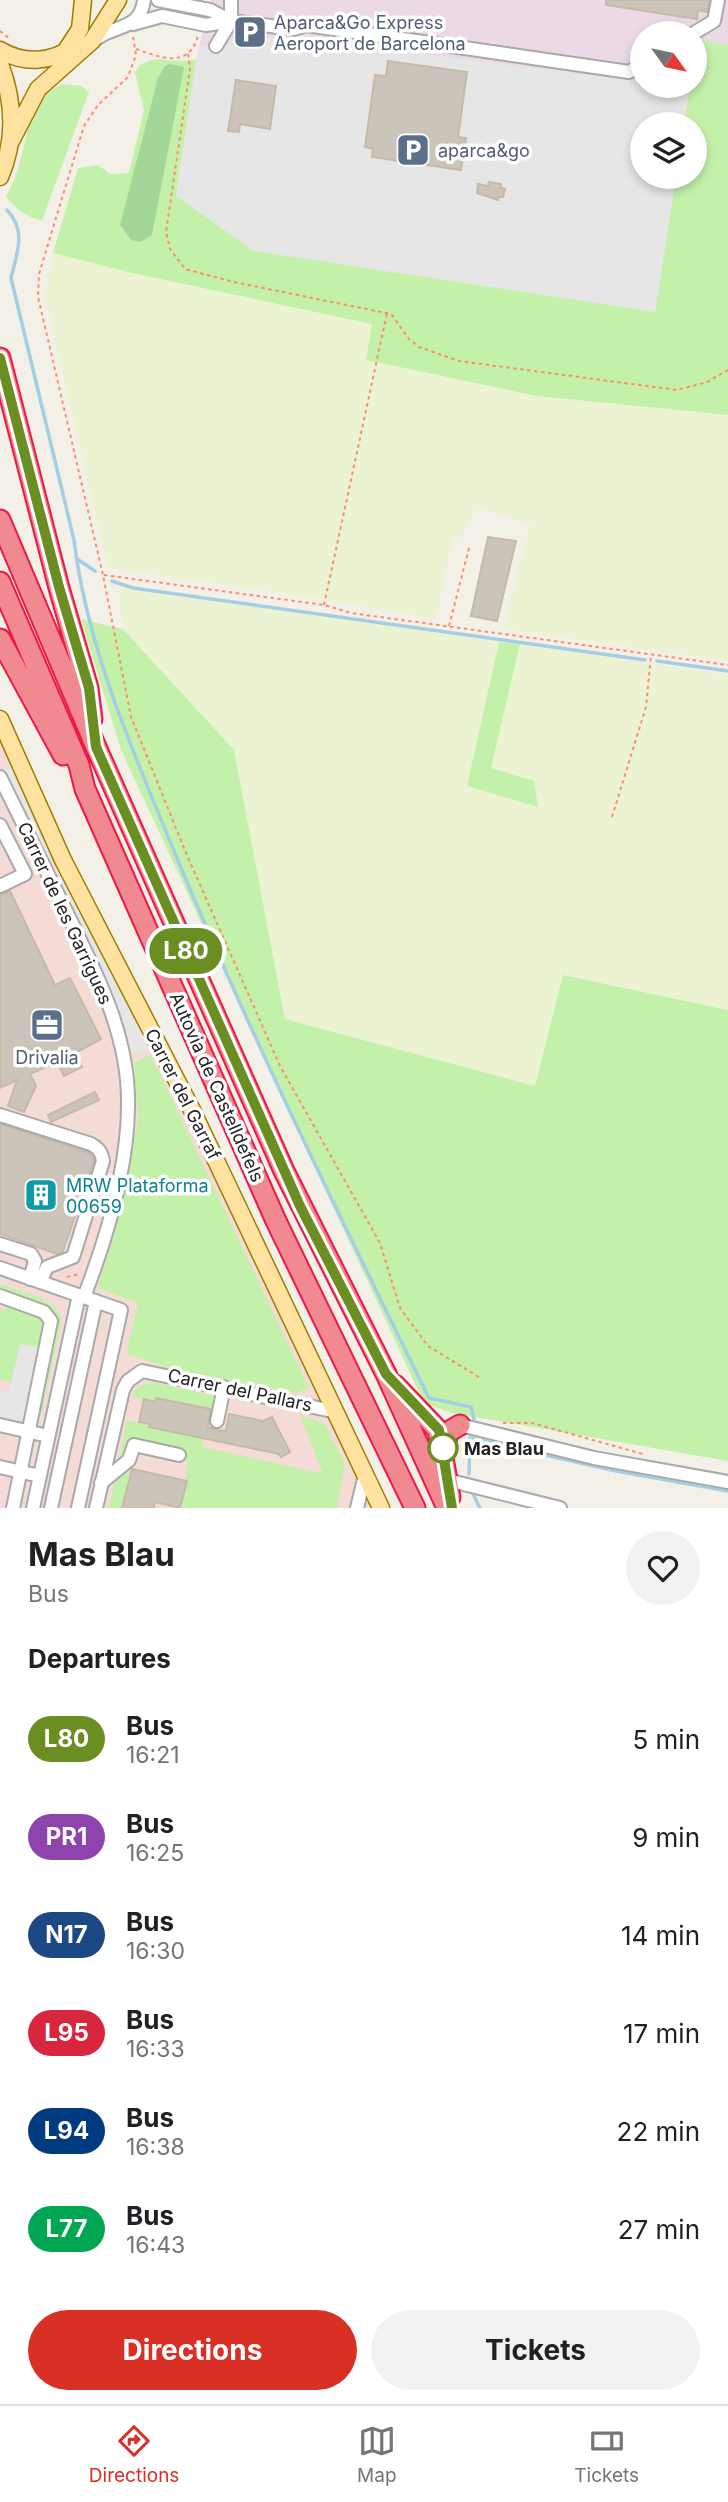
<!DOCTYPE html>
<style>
body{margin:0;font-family:Inter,sans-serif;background:#f2f2f2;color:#202124;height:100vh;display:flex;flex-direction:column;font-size:26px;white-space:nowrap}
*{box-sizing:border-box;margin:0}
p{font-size:23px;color:#757577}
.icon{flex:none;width:38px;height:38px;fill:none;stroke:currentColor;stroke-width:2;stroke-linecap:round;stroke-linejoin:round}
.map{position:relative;height:1508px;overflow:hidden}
.sheet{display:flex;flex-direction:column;background:#fff;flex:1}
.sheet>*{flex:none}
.badge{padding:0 14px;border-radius:23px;font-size:24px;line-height:46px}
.needle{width:46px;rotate:123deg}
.fabs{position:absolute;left:630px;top:21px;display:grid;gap:14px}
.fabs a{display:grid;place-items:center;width:77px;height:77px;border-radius:50%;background:#fff;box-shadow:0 4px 10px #0003;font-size:35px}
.map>.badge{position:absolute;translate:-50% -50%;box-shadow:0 0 0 4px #fff}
h2{padding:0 28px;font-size:26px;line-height:63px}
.round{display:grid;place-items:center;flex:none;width:74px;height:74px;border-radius:37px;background:#f2f2f2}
.headline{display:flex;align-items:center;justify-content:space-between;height:119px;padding:0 28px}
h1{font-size:33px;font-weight:700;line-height:52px}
.primary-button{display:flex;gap:14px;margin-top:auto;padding:14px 28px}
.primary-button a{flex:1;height:80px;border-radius:42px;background:#d93025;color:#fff;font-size:28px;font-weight:700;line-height:80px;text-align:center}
.primary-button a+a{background:#f2f2f2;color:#202124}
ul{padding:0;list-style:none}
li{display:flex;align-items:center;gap:21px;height:98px;padding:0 28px}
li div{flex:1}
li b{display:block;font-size:26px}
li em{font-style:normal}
li .badge{min-width:77px;font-weight:700;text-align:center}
.tabs{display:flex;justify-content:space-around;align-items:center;height:98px;border-top:2px solid #e0e0e0;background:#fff;font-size:19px;color:#757577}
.tabs a{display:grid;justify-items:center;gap:4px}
.tabs .active{color:#d93025}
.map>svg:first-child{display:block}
.commercial{fill:#f4dbd6}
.industrial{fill:#ecd9e6}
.farmland{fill:#ecf3d2}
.grass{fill:#c4f1aa}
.forest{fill:#a3d699}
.parking{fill:#e6e6e6}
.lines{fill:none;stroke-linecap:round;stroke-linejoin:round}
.stream{stroke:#a4cee4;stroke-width:3.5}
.building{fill:#cbc4ba;stroke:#c6b9a8;stroke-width:2}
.minor-casing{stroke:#a9a9a9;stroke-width:16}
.major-casing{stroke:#9f7d00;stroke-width:19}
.highway-casing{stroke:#ee1848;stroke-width:23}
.path{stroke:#ff8d6c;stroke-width:2;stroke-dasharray:3.5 3.5;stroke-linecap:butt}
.minor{stroke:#fff;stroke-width:12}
.major{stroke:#ffe1a0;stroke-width:16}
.highway{stroke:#f18990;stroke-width:19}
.line-casing{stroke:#fff;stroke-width:16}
.line{stroke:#6b8e23;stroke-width:10}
.stop-dot{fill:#fff;stroke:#6b8e23;stroke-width:3.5}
.labels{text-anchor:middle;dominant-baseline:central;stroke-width:7;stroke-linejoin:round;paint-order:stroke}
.service-label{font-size:18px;fill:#4e5e75;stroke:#fff;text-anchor:start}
.street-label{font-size:18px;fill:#222;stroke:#fff}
.culture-label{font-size:18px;fill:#0d838f;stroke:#fff;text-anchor:start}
.stop-label{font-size:18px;font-weight:bold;fill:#222;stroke:#fff;text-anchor:start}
</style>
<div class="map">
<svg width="728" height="1508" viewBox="0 0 728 1508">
<rect width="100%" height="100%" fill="#f3f0e8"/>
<path class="commercial" d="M 0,719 L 381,1508 L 0,1508 Z"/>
<path class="industrial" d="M 211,0 L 728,0 L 728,45 L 697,39 L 695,55 L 695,33 L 642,33 L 642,86 L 690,86 L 684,124 L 642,124 L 642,177 L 676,177 L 655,312 L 254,251 L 176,196 L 196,59 Z"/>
<path class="farmland" d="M 53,253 L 132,273 L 373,324 L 366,360 L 537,396 L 728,415 L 728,661 L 503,629 L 531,524 L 477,508 L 462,537 L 452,540 L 436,619 L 298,595 L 108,568 L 45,296 Z
M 118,585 L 499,642 L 467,786 L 537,807 L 534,781 L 491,769 L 520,644 L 728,675 L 728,1010 L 564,975 L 535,1086 L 285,1019 L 234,750 L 123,629 Z"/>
<path class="grass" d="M 697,39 L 728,45 L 728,415 L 537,396 L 366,360 L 372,324 L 132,273 L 53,253 L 78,168 L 98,165 L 110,174 L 129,173 L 144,110 L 135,72 C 148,49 174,66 196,59 L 176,196 L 655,311 L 676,177 L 695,177 L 695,124 L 684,124 L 690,86 L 695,86 Z
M 64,84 L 81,86 L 89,92 L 42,220 C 27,218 16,209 6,197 C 12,185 17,174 20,161 C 29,132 29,94 64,84 Z
M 81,619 L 123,629 L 234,750 L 285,1019 L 535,1086 L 563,975 L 728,1010 L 728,1461 L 452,1413 L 424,1403 L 121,750 Z
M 499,642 L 520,644 L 491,768 L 534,781 L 538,807 L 467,786 Z
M 151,1055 L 309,1388 L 295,1393 L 181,1371 L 126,1354 L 138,1303 L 98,1288 L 125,1193 L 138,1120 L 134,1062 Z
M 0,1284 C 21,1292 57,1296 62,1321 L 41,1416 L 35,1415 L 55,1315 L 49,1308 L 0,1291 Z
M 6,1304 L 45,1320 L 42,1348 L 20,1344 L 11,1382 L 0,1380 L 0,1310 L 5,1311 Z
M 151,1382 L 215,1396 L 212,1409 L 157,1398 L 155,1402 L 132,1397 L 137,1387 Z
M 300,1415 L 324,1423 L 345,1464 L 337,1508 L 182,1508 L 188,1461 L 181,1459 L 183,1451 L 129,1439 L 124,1460 L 118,1464 L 127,1420 L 203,1439 L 202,1447 L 323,1474 Z
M 132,1461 L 122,1508 L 109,1508 L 115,1477 Z"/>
<path class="forest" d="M 170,64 L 184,67 L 152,235 L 140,242 L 131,240 L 120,225 L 158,78 L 165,66 Z"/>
<path class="parking" d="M 238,34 L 291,37 L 628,80 L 642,72 L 642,86 L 690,86 L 684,124 L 642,124 L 642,177 L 676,177 L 655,312 L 254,251 L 176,196 L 199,47 L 226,46 Z
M 12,764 L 59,861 L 50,865 L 3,768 Z
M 62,867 L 148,1042 L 147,1051 L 129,1053 L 107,985 L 53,871 Z
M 20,1344 L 42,1348 L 27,1424 L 0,1417 L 0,1390 L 9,1392 Z"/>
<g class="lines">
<path class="stream" d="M 7,210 C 27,231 17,253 11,278 L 74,540 C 87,648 133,751 174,851 C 251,1037 340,1217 429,1398 L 471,1407 L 474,1419
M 77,559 L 95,571
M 112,581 L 133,588 L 645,660
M 657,661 L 728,671
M 469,1474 L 470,1438 L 616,1471 L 728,1491
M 473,1494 L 480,1508"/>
</g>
<path class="building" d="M 606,0 L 709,0 L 707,12 L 698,10 L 697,19 L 606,5 Z
M 388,61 L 467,72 L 458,137 L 466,138 L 461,170 L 372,157 L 373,149 L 365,147 L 375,75 L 386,76 Z
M 236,80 L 276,86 L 270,129 L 240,124 L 239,132 L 228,131 Z
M 489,182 L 501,184 L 501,188 L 505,189 L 503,197 L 499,197 L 498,200 L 477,193 L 478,184 L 488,186 Z
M 488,537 L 516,541 L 497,621 L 471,616 Z
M 10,891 L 55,985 L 70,978 L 101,1039 L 75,1053 L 82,1067 L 64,1076 L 57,1062 L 30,1074 L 36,1086 L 24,1112 L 8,1106 L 17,1080 L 0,1088 L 0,895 Z
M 95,1092 L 99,1100 L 51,1122 L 48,1115 Z
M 0,1124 L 87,1152 L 93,1157 L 94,1161 L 63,1251 L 57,1254 L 0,1234 Z
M 156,1398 L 211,1409 L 208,1427 L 216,1430 L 226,1431 L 229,1414 L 263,1421 L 272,1417 L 290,1452 L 281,1457 L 279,1454 L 149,1427 L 150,1424 L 139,1422 L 144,1399 L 155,1402 Z
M 132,1469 L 187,1481 L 180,1508 L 155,1502 L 154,1508 L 122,1508 Z"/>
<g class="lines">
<defs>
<path id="minor" d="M 158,0 L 210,10 L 231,21
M 133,24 L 162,16 L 206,25 L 231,21 L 294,29 L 306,25 L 629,72 L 642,64
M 694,33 L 714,21 L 718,0
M 96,39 C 115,24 140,31 144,0
M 216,46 L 231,21 L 231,0
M 0,777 C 22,822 44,866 66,911 C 95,971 128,1032 128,1101 C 129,1166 107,1237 84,1297
M 0,825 L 25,874 L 0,886
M 0,1115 L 91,1144 C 99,1149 101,1151 103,1161 L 73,1257 L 47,1267 L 40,1282
M 0,1244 L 31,1254 L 35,1261 L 30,1279
M 0,1268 L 121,1310 L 78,1508
M 0,1296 L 44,1312 L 51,1321 L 13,1508
M 217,1421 L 224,1387
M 0,1425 L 48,1436
M 460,1425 L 594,1458 L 728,1482
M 0,1467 L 40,1476
M 447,1480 L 560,1508
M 101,1483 L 129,1460 L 134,1445 L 179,1455
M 33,1508 L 79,1295
M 51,1508 L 96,1301
M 96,1508 L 123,1390 L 128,1381 L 142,1371 L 337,1412
M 357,1508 L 365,1475"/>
<path id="major" d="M 0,50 C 25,65 52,62 75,46
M 65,52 L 80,29 L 83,0
M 0,64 C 14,101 16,140 0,177
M 10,143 L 38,89 L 92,41 L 118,0
M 0,719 L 63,860 L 192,1110 L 381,1508"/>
<path id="highway" d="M 0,358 L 59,588 L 88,688 L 92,719
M 0,520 L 96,747 L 284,1171 L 386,1374 L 447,1508
M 0,582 L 79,765 L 85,789 L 276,1221 L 415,1508
M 0,639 L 63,755
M 395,1385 L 438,1430 L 450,1497
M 444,1451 L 448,1432 L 460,1425"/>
</defs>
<use href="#minor" class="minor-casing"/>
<use href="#major" class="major-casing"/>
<use href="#highway" class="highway-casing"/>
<path class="path" d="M 0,31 L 10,39
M 133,37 L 136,55 L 128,77 L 98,105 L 84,126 L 39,274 L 38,297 L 103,575 L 131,717 L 186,853 L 280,1066 L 380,1243 L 400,1308 L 428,1346 L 482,1379
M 136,49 C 161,58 190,69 198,35
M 188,54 L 190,69 L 166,232 L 170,249 L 185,269 L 234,282 L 391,314 L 409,339 L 419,347 L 459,361 L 677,390 L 707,382 L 728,370
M 104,575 L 324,605 L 351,613 L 728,665
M 324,605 L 387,313
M 449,626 L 469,548
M 612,817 L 646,707 L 651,655
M 67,1277 L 79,1274
M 503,1423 L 532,1423 L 643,1454"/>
<use href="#minor" class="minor"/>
<use href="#major" class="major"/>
<use href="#highway" class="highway"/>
</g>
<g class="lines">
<defs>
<path id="line" d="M 0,358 L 59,587 L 89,688 L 96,747 L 300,1206 L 386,1374 L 439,1430 L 452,1508"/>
</defs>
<use href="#line" class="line-casing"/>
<use href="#line" class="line"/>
</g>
<defs>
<symbol id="parking-square" viewBox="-11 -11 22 22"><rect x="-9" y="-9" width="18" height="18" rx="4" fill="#5c6f8a" stroke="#fff"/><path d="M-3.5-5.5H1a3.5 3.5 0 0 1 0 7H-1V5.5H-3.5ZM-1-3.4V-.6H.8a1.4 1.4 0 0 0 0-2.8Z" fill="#fff"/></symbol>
<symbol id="office-square" viewBox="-11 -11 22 22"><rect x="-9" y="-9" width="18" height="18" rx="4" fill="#5c6f8a" stroke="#fff"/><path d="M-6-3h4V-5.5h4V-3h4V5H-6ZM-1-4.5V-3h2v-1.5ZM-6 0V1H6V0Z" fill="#fff"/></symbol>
<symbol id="building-square" viewBox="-11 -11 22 22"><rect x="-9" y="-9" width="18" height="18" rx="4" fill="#0f9aa8" stroke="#fff"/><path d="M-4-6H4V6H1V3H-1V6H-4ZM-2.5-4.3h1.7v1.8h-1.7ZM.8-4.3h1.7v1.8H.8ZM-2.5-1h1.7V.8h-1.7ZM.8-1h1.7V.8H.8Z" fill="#fff"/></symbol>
</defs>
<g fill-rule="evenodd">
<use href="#parking-square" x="231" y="13" width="38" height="38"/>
<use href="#parking-square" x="394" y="131" width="38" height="38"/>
<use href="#office-square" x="28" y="1006" width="38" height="38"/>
<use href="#building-square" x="22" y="1176" width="38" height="38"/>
</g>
<circle class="stop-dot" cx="443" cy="1448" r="14"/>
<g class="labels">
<g class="service-label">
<text x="274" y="22">Aparca&amp;Go Express<tspan x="274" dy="21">Aeroport de Barcelona</tspan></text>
<text x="438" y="150">aparca&amp;go</text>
<text x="47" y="1057" text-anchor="middle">Drivalia</text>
</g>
<g class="street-label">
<text transform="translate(65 913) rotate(65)">Carrer de les Garrigues</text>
<text transform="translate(217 1087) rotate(66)">Autovia de Castelldefels</text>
<text transform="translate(183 1094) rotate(63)">Carrer del Garraf</text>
<text transform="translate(240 1390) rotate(12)">Carrer del Pallars</text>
</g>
<g class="culture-label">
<text x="66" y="1185">MRW Plataforma<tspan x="66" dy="21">00659</tspan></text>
</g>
<g class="stop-label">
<text x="464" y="1448">Mas Blau</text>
</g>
</g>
</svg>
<div class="fabs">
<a><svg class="needle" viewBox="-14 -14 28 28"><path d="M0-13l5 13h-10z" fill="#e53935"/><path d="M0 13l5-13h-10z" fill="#757577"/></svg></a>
<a><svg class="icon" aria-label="layers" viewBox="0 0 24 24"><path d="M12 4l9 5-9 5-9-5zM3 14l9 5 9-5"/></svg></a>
</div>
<b class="badge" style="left:186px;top:951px;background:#6b8e23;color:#fff">L80</b>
</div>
<section class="sheet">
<div class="headline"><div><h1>Mas Blau</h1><p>Bus</p></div><a class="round"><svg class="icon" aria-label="heart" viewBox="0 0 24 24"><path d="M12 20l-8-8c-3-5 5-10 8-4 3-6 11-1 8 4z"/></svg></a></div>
<h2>Departures</h2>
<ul>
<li><span class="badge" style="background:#6b8e23;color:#fff">L80</span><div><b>Bus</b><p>16:21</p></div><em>5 min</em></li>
<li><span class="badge" style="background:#8e44ad;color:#fff">PR1</span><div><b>Bus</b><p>16:25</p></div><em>9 min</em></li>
<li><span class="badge" style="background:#1c4883;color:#fff">N17</span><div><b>Bus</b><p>16:30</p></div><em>14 min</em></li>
<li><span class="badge" style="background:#d7263d;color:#fff">L95</span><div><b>Bus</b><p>16:33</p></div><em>17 min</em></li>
<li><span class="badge" style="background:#003b80;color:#fff">L94</span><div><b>Bus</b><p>16:38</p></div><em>22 min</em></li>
<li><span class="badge" style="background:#00a651;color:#fff">L77</span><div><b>Bus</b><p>16:43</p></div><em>27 min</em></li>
</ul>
<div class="primary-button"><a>Directions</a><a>Tickets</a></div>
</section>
<nav class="tabs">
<a class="active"><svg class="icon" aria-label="directions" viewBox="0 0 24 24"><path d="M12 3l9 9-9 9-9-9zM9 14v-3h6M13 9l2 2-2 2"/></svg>Directions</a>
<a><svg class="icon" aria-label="map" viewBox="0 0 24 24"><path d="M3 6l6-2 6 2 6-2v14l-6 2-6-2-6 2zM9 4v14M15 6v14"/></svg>Map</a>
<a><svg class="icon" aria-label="tickets" viewBox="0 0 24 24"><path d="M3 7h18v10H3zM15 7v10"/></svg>Tickets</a>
</nav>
